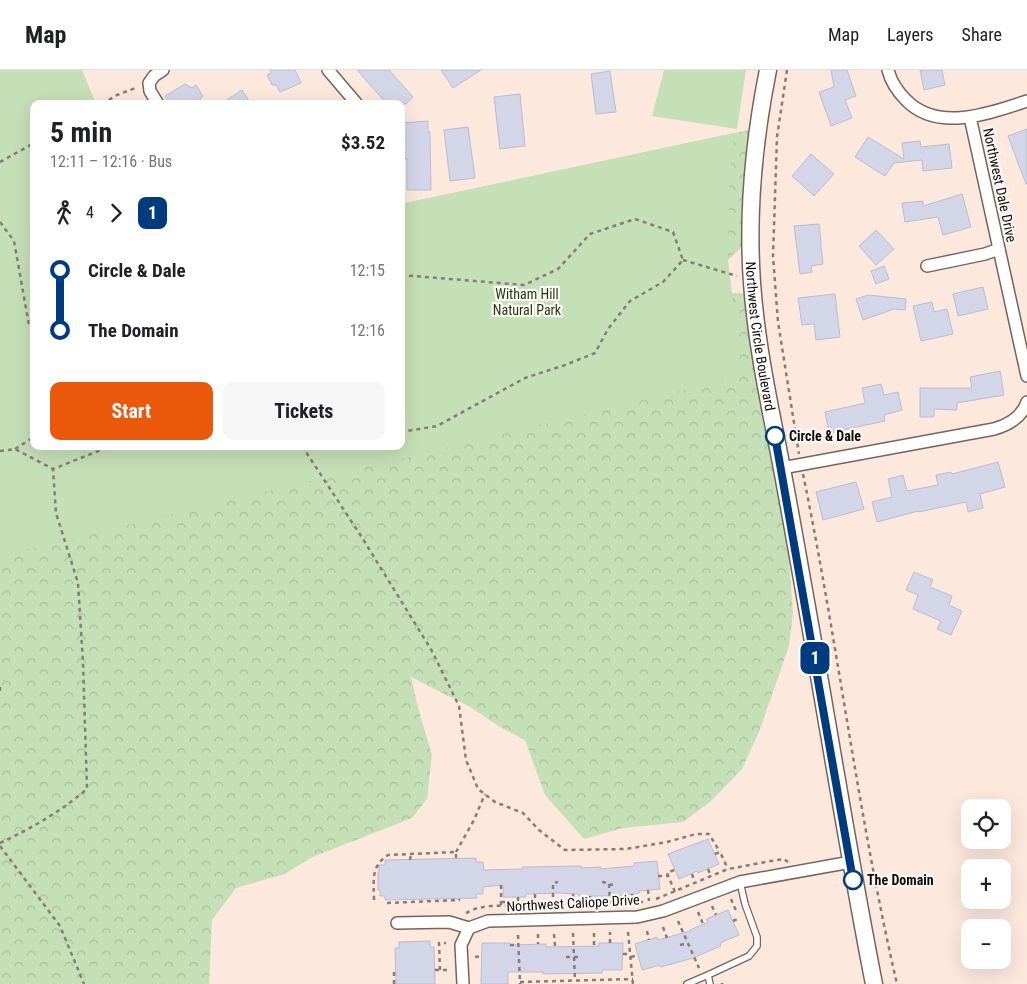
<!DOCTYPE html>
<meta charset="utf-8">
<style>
body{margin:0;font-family:"Roboto Condensed",sans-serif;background:#f6f6f6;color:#202124;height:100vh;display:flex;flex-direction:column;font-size:19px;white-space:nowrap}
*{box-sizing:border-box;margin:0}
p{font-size:16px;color:#757577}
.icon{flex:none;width:28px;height:28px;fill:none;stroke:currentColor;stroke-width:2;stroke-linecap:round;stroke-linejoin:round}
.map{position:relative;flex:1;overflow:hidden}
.drawer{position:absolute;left:30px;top:30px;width:375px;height:350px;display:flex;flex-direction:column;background:#fff;border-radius:10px;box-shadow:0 5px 20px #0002}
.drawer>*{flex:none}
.badge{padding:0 10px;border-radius:8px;font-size:18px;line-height:32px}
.tools{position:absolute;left:961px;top:729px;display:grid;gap:10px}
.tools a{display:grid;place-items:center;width:50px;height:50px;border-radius:10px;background:#fff;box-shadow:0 5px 20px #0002;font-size:25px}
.map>.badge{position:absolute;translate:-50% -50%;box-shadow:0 0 0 2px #fff}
.legs{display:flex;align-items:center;gap:8px;height:55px;padding:0 20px;font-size:16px}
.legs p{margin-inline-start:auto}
.summary{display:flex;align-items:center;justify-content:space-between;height:85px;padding:0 20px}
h1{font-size:28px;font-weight:700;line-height:38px}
.button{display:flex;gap:10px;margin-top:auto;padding:10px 20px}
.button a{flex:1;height:58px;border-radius:10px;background:#ea580c;color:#fff;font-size:20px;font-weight:700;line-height:58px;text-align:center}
.button a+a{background:#f6f6f6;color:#202124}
ul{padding:0 20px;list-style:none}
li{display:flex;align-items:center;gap:18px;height:60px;font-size:19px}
li i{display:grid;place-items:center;width:8px;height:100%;margin:0 6px;background:currentColor}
li i::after{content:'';width:12px;height:12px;margin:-6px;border:4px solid;border-radius:50%;background:#fff}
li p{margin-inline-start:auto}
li:first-child i{background:linear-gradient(#0000 50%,currentColor 0)}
li:last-child i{background:linear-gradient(currentColor 50%,#0000 0)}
header{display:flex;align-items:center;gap:30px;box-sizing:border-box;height:70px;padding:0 25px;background:#fff;border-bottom:1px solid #e0e0e0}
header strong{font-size:24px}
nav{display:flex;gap:28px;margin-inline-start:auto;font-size:18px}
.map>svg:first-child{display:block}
.forest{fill:url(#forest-crowns)}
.green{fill:#c5dfb6}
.building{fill:#d3d6e9;stroke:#babccf}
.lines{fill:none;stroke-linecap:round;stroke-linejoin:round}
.lane-casing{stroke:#76645b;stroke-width:8}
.street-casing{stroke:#76645b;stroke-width:14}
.secondary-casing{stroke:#76645b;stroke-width:19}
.path{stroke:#897b75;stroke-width:2.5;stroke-dasharray:4 4;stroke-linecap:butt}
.lane{stroke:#fff;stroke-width:5.5}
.street{stroke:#fff;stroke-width:11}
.secondary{stroke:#fff;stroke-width:16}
.line-1-casing{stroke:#fff;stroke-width:11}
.line-1{stroke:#003b80;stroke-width:8}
.stop-1-dot{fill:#fff;stroke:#003b80;stroke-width:2.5}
.labels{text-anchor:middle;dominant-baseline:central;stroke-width:4.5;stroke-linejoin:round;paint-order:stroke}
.street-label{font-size:14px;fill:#110a07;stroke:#fdf9f7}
.park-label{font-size:14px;fill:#1f3a07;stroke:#fdf9f7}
.stop-label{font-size:14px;font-weight:bold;fill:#110a07;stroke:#fdf9f7;text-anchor:start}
</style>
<header>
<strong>Map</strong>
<nav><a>Map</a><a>Layers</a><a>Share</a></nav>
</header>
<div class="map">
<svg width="1027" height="914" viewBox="0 0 1027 914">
<defs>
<pattern id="forest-crowns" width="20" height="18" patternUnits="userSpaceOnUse" patternTransform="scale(1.25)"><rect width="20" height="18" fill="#c5dfb6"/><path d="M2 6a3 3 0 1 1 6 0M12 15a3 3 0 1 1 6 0" fill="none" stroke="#a8be9b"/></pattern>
</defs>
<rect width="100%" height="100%" fill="#fde8de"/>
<path class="forest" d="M 0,0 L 34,34 L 34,376 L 401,376 L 401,134 L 758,58 L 752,167 L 728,190 L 703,226 L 733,223 L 753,224 L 782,398 L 793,543 L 789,576 L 759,662 L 742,699 L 710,732 L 683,752 L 623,758 L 584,769 L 545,725 L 525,670 L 500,657 L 470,637 L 411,607 L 418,638 L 432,685 L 427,729 L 412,748 L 310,788 L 285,804 L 236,818 L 212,850 L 209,914 L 0,914 Z"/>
<path class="green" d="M 0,0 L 82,0 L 96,34 L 34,34 L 34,376 L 401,376 L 401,134 L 734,63 L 729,119 L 728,190 L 742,306 L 0,486 Z
M 664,0 L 746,0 L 737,59 L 652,46 Z"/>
<path class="building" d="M 270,0 L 295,0 L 301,13 L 280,22 L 276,15 L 272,15 L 267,5 L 271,3 Z
M 357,0 L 389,0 L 413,27 L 406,34 L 387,34 Z
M 441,0 L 481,0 L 453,18 Z
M 831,0 L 847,0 L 856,26 L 845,30 L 852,48 L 831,56 L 819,22 L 834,17 Z
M 920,0 L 942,0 L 945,15 L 924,20 Z
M 610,1 L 616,42 L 596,44 L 591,4 Z
M 185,14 L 192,18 L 196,15 L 203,26 L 200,29 L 203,34 L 170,34 L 165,26 Z
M 242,20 L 251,34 L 221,34 Z
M 520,24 L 525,76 L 500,79 L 494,27 Z
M 428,51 L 428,62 L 430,62 L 431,120 L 407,120 L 407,89 L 403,88 L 401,53 Z
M 468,57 L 475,108 L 450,111 L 444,60 Z
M 1027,59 L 1027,114 L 1026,114 L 1008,66 Z
M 868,67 L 904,89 L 902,73 L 920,71 L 921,77 L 949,74 L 952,98 L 923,101 L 922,90 L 894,93 L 885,106 L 855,87 Z
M 811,84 L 834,104 L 814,126 L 792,106 Z
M 962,124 L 971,157 L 943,165 L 938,147 L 905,152 L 902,133 L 923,131 L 923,136 Z
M 819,154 L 823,194 L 811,196 L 812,202 L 800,204 L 794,156 Z
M 876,160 L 894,179 L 876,195 L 859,176 Z
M 884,196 L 889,209 L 876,214 L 871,201 Z
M 983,217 L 988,239 L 958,246 L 953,224 Z
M 835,224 L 840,267 L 816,270 L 814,254 L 802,255 L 798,228 Z
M 868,225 L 906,229 L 905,240 L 894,239 L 863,250 L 856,229 Z
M 932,232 L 934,242 L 947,239 L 953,264 L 921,271 L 913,236 Z
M 1000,301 L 1004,325 L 957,333 L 957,340 L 934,339 L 934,347 L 920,347 L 920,318 L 972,318 L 970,307 Z
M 881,314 L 884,325 L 898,322 L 902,340 L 884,345 L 885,351 L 829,363 L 825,342 L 865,333 L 862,318 Z
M 998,392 L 1005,417 L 980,424 L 983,438 L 968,442 L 966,432 L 919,442 L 918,441 L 877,452 L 872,432 L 892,427 L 888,409 L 903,405 L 907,421 L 938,415 L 936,405 L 951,402 L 952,404 Z
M 856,412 L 864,439 L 823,450 L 816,422 Z
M 914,502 L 933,510 L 930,517 L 952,526 L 949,535 L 962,541 L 951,565 L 937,559 L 941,551 L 913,539 L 918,525 L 906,520 Z
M 708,769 L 719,794 L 698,803 L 697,801 L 679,809 L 668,784 Z
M 476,788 L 476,792 L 483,792 L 484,800 L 523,799 L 523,797 L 581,796 L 581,798 L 601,797 L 601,799 L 634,796 L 634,793 L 657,791 L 660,819 L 639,821 L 639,823 L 617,826 L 579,826 L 579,824 L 559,823 L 526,824 L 526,827 L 503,827 L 503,815 L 483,817 L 483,824 L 476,824 L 477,828 L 385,830 L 385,826 L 380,826 L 380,820 L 378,820 L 378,802 L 379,802 L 379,795 L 385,795 L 385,790 Z
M 728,840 L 739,865 L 720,873 L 721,876 L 693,888 L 661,897 L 660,895 L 642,900 L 635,874 L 657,867 L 658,870 L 690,861 L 690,860 L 708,852 L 706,849 Z
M 430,871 L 430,877 L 434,877 L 435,914 L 396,914 L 395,878 L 399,878 L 399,872 Z
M 482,873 L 510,873 L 510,875 L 546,874 L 546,877 L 599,876 L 599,873 L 623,873 L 622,900 L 602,900 L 602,903 L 543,904 L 543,902 L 508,902 L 508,914 L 481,914 Z"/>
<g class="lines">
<defs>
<path id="lane" d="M 708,905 L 749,886 L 757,876 L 757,867 L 745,834 L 740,812
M 687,914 L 708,905 L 710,914"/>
<path id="street" d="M 328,0 L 357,34
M 888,0 C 891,12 897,21 906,30 C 938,63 990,43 1027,31
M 158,34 L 150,21 L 149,13 L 154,6 L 163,0
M 970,47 L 1027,306
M 927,196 L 985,184 L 999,179
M 782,398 L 994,359 C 1008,355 1022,347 1027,332
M 397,853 L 449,852 L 469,858
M 463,914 L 461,875 L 469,858 L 488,851 L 637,847 L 663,841 L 740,812 L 851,792"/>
<g id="secondary">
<path id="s1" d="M 768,0 C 754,70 747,142 752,213 C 756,269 767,323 778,378 C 787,424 795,470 803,515 C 827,648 848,782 874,914"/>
</g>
</defs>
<use href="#lane" class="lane-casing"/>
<use href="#street" class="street-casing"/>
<use href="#secondary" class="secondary-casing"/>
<path class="path" d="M 787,0 L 777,67 L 773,186 L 778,252 L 799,384
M 102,34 L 117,25 L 138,17
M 0,92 L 34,73
M 0,152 L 14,171 L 29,255 L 34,260
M 683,190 L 737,206
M 401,205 L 524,215 L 558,199 L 590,164 L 635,149 L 673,162 L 683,190 L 663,212 L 630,231 L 608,259 L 595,283 L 565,295 L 525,308 L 437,356 L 401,362
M 170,376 L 178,378 L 182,376
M 267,376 L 283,376
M 302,376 L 361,466 L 432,581 L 459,636 L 466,690 L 478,719 L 495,732 L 523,743 L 539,760 L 565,780 L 626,779 L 667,772 L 696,764 L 709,764 L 720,782
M 15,379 L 34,367
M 0,381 L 15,379 L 53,399 L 111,376
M 803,404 C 838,574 858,746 897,914
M 0,617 L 0,621
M 0,773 C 32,758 60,742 87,719 L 83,592 L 78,513 L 56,443 L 53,399
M 0,776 L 60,856 L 84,914
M 456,782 L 474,750 L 485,724
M 715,784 L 720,782 L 728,799
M 410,790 L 411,784
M 708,799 L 711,806
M 674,800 L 667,803 L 675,822
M 692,804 L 695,813
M 658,806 L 668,806
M 602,812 L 609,813 L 610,834
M 501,815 L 501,836
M 609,815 L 616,814
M 648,820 L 649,831
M 535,824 L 535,835
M 573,824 L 574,835
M 632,824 L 633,833
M 590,826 L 590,834
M 518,827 L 518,836
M 656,829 L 728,799 L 771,791 L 784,789 L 788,792
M 731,829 L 737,843
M 374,830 C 374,811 370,797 388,785 L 456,782 L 456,789
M 501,832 L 511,832 L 511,836
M 387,833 L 459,830 L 459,829
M 553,835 L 553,813 L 558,812
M 712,836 L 716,845
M 698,842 L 703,854
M 466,843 L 477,838 L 491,836 L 643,832
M 678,851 L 699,898
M 733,851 L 740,848
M 663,857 L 667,868
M 647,861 L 649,870
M 628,862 L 633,914
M 573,863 L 575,911
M 594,863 L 594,876
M 538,864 L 538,874
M 554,864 L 555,876
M 518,865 L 520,914
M 610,873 L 610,862
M 510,875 L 519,875
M 680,875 L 688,873
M 623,884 L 630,884
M 475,887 L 482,886
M 566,887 L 580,887
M 631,887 L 638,885
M 435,900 L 447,900
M 440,900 L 439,873 L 446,873
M 520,912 L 633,909
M 722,913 L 722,914
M 394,914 L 394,901 L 396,901"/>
<use href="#lane" class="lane"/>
<use href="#street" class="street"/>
<use href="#secondary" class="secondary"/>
</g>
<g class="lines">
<defs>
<path id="line-1" d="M 775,366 L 853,810"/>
</defs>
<use href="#line-1" class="line-1-casing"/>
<use href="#line-1" class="line-1"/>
</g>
<g class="stop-1-dot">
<circle cx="775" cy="366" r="9"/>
<circle cx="853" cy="810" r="9"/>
</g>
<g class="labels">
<g class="street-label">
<text transform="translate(1000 115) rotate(78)">Northwest Dale Drive</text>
<text stroke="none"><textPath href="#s1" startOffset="268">Northwest Circle Boulevard</textPath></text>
<text transform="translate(573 833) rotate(-3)">Northwest Caliope Drive</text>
</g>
<g class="park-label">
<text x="527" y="224">Witham Hill<tspan x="527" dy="16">Natural Park</tspan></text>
</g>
<g class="stop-label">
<text x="789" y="366">Circle &amp; Dale</text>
<text x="867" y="810">The Domain</text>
</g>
</g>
</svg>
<div class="tools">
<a><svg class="icon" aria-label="locate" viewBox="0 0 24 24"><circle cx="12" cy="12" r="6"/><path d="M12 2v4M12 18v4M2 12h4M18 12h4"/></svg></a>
<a>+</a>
<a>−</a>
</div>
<b class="badge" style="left:815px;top:588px;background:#003b80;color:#fff">1</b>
<section class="drawer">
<div class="summary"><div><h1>5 min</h1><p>12:11 – 12:16 · Bus</p></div><b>$3.52</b></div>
<div class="legs"><svg class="icon" aria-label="walk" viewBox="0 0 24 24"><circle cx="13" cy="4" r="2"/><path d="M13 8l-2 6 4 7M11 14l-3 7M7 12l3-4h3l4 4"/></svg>4<svg class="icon" aria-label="forward" viewBox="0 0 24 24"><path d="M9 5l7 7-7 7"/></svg><b class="badge" style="background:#003b80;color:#fff">1</b></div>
<ul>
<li><i style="color:#003b80"></i><b>Circle &amp; Dale</b><p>12:15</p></li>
<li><i style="color:#003b80"></i><b>The Domain</b><p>12:16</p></li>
</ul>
<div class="button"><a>Start</a><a>Tickets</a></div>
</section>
</div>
